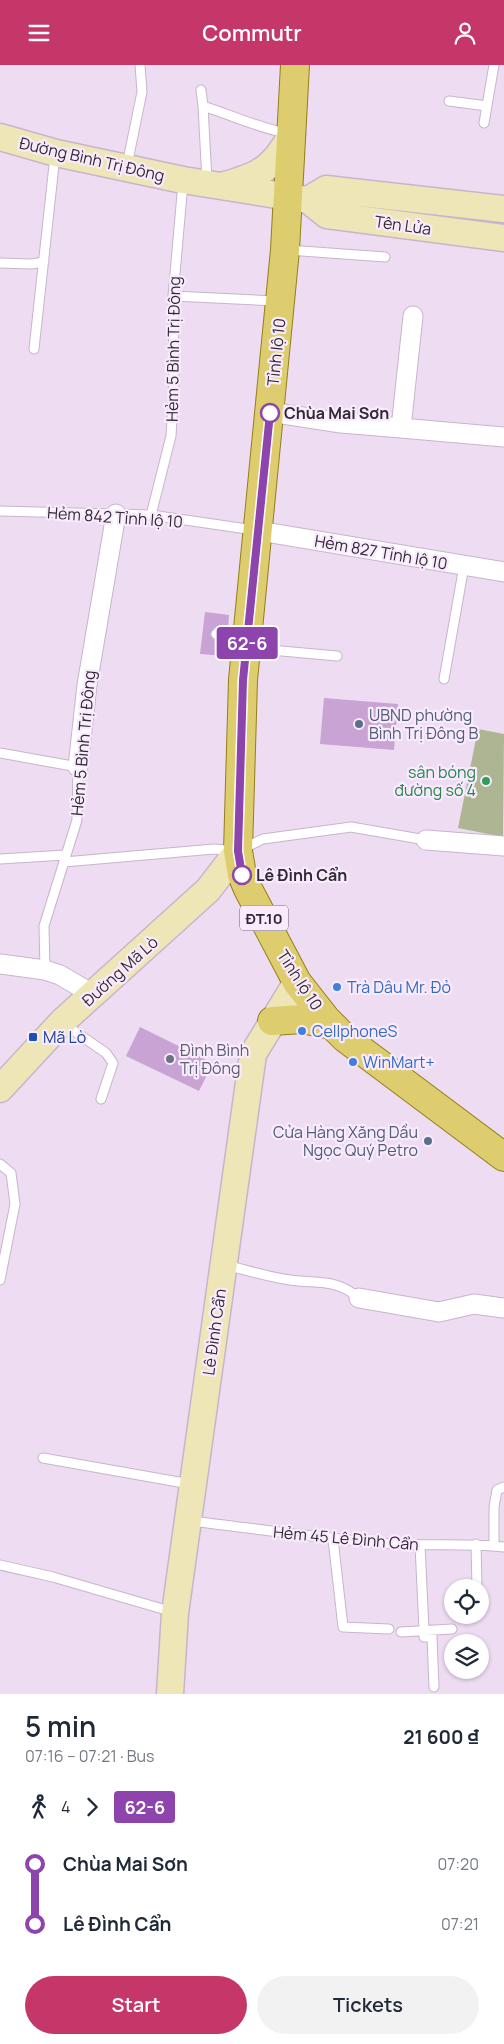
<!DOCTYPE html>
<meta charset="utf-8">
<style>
body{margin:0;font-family:Manrope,sans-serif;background:#f2f2f3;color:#1f2937;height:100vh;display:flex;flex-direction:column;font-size:19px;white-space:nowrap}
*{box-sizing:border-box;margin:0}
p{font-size:16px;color:#747a83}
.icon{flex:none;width:28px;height:28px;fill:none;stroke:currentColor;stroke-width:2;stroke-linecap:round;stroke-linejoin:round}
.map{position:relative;height:1629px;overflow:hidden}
.drawer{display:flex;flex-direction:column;background:#fff;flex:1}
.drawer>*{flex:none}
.badge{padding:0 10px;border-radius:4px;font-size:18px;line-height:32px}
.tools{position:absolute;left:444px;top:1514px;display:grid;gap:10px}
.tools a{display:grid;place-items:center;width:45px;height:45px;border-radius:50%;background:#fff;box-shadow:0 1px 4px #0004;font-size:25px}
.map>.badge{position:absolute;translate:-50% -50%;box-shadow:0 0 0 2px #fff}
.legs{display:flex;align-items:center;gap:8px;height:55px;padding:0 25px;font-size:16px}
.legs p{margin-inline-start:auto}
.headline{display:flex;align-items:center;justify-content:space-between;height:85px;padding:0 25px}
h1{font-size:28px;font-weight:600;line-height:38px}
.button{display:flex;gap:10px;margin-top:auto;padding:10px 25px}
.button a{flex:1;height:58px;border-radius:30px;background:#c43768;color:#fff;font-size:20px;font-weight:600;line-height:58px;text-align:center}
.button a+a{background:#f2f2f3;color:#1f2937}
ul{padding:0 25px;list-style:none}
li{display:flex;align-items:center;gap:18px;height:60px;font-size:19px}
li i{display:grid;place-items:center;width:8px;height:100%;margin:0 6px;background:currentColor}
li i::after{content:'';width:12px;height:12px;margin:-6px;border:4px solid;border-radius:50%;background:#fff}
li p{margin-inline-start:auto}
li:first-child i{background:linear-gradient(#0000 50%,currentColor 0)}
li:last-child i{background:linear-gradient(currentColor 50%,#0000 0)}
header{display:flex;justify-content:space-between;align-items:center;height:65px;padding:0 25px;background:#c43768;color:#fff;font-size:22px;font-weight:600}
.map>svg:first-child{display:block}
.green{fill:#adb593}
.building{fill:#c8a3d3}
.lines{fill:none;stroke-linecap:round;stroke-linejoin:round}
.lane-casing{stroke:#c7b5cc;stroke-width:11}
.street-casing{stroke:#c7b5cc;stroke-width:21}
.secondary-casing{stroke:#c7b5cc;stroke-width:29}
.primary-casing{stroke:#937e1b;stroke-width:30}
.lane{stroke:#fff;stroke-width:9}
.street{stroke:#fff;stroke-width:19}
.secondary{stroke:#eee6b7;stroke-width:26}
.primary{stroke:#decd6e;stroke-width:28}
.line-1-casing{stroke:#fff;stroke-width:11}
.line-1{stroke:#8e44ad;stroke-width:8}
.stop-1-dot{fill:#fff;stroke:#8e44ad;stroke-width:2.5}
.service-dot{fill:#5c6f8a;stroke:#f9eafe;stroke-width:2}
.leisure-dot{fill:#2e9e5b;stroke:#f9eafe;stroke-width:2}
.shop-dot{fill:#3f7fe0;stroke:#f9eafe;stroke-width:2}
.transit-dot{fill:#1a4fb4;stroke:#f9eafe;stroke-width:2}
.worship-dot{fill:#6b7280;stroke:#f9eafe;stroke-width:2}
.labels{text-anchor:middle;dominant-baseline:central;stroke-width:4.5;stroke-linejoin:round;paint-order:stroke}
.shield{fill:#f9eafe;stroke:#6d6470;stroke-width:1}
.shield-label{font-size:15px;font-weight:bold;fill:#312a33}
.street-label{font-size:16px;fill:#312a33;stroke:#f9eafe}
.stop-label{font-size:16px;font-weight:bold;fill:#312a33;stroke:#f9eafe;text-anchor:start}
.service-label{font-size:16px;fill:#4e5e75;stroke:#f9eafe;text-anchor:start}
.leisure-label{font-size:16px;fill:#27864d;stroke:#f9eafe;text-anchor:end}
.shop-label{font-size:16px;fill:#366cbe;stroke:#f9eafe;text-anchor:start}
.transit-label{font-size:16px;fill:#164399;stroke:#f9eafe;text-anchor:start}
.worship-label{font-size:16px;fill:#5b616d;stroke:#f9eafe;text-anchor:start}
</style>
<header><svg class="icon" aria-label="menu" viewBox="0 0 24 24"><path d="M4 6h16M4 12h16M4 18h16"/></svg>Commutr<svg class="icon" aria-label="person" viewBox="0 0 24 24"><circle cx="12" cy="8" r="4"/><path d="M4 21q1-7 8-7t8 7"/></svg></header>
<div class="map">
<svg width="504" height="1629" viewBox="0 0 504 1629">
<rect width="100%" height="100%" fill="#eedcf3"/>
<path class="green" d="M 478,664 L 504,669 L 503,772 L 458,763 Z"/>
<path class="building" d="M 205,547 L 229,550 L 228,564 L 214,563 L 210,569 L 213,574 L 227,576 L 225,591 L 200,589 Z
M 324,633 L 398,639 L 394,685 L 320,679 Z
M 140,962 L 213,998 L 199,1026 L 126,991 Z"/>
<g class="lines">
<defs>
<path id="lane" d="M 201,25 L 203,41 C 234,51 258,63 290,69
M 449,36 L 487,41
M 203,41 L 207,116
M 484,58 L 494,0
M 127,100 L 142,27 L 140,0
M 288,185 L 385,192
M 0,198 L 31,199 L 44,197
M 173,231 L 277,236
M 34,284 L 55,91
M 0,446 L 151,450 L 254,465
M 151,450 L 171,371 L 174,320 L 173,231 L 183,118
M 216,569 L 245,572
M 249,583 L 337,591
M 444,614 L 464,501
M 0,688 L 78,702 L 77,755 L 44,861 L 45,905
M 0,794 L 65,790
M 64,797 L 214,784 L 238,786 L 263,774 L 351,762 L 426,775
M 64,959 L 106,988 L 113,998 L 101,1034
M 0,1099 L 11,1108 L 15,1139 L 0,1215
M 225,1200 C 246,1205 268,1212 290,1215 C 318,1219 335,1213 359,1233
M 43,1393 L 190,1419
M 191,1456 C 258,1464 325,1474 393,1479 C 430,1481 467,1478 504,1482
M 333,1474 L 343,1562 L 389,1564
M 476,1479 L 477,1522
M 420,1480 L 424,1565 L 424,1572 L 432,1572 L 434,1622
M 494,1481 L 494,1442 L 497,1425 L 504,1422
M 0,1500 L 53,1512 L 173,1547
M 401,1567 L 452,1564"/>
<path id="street" d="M 270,347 L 341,358 L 401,363 L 413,251
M 401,363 L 504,372
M 259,466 L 504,507
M 78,702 L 87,620 L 116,449
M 426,775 L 504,781
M 0,899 L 45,905 L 60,910 L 94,930
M 359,1233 L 439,1247 L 474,1239 L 504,1243"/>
<path id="secondary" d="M 0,72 L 56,88 L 183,115 L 308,135 L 327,150 L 504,173
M 221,121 C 259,111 273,104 292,69
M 308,135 L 326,124 L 504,144
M 0,1024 L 62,957 L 208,825 L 238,786
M 170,1629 L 175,1548 L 253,989 L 297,917"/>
<path id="primary" d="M 295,0 L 285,185 L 243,615 L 238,786 L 242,810 L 248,824 L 297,917 L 326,954 L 345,973 L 504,1092
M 272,956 L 302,954 L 332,960"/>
</defs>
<use href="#lane" class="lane-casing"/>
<use href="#street" class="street-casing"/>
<use href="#secondary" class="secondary-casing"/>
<use href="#primary" class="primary-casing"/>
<use href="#lane" class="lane"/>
<use href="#street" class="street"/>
<use href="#secondary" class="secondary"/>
<use href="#primary" class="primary"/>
</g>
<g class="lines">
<defs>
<path id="line-1" d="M 242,810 L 238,786 L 243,615 L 270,348"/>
</defs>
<use href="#line-1" class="line-1-casing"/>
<use href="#line-1" class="line-1"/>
</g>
<g class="stop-1-dot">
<circle cx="270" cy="348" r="9"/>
<circle cx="242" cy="810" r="9"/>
</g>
<g class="service-dot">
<circle cx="359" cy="659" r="5"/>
<circle cx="428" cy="1076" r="5"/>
</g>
<circle class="leisure-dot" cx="486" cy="716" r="5"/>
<g class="shop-dot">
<circle cx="337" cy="922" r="5"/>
<circle cx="302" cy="966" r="5"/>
<circle cx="353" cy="997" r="5"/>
</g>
<rect class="transit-dot" x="28" y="967" width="10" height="10" rx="2.5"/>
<circle class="worship-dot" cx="170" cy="994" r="5"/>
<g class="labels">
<rect class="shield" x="240" y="840.5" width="48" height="25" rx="4"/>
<g class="shield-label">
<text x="264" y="853">ĐT.10</text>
</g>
<g class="street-label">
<text transform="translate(92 94) rotate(13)">Đường Bình Trị Đông</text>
<text transform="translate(403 160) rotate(8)">Tên Lửa</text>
<text transform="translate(173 284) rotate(-89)">Hẻm 5 Bình Trị Đông</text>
<text transform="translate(276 287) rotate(-84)">Tỉnh lộ 10</text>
<text transform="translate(115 452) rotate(4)">Hẻm 842 Tỉnh lộ 10</text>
<text transform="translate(381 487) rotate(10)">Hẻm 827 Tỉnh lộ 10</text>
<text transform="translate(83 678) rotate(-85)">Hẻm 5 Bình Trị Đông</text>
<text transform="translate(120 906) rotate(-42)">Đường Mã Lò</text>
<text transform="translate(300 915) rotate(57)">Tỉnh lộ 10</text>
<text transform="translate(214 1267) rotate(-82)">Lê Đình Cẩn</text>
<text transform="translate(346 1473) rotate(5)">Hẻm 45 Lê Đình Cẩn</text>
</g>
<g class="stop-label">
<text x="284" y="348">Chùa Mai Sơn</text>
<text x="256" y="810">Lê Đình Cẩn</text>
</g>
<g class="service-label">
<text x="369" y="650">UBND phường<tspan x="369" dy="18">Bình Trị Đông B</tspan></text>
<text x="418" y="1067" text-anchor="end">Cửa Hàng Xăng Dầu<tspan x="418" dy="18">Ngọc Quý Petro</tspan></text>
</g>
<g class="leisure-label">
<text x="476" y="707">sân bóng<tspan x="476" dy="18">đường số 4</tspan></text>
</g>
<g class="shop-label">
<text x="347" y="922">Trà Dâu Mr. Đỏ</text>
<text x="312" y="966">CellphoneS</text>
<text x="363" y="997">WinMart+</text>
</g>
<g class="transit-label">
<text x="43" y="972">Mã Lò</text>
</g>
<g class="worship-label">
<text x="180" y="985">Đình Bình<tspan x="180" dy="18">Trị Đông</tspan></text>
</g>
</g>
</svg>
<div class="tools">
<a><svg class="icon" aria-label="locate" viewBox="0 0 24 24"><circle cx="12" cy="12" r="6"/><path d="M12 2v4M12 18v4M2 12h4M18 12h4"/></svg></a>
<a><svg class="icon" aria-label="layers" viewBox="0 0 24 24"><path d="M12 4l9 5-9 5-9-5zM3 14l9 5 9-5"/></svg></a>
</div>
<b class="badge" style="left:247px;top:578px;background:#8e44ad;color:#fff">62-6</b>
</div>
<section class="drawer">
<div class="headline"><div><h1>5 min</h1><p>07:16 – 07:21 · Bus</p></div><b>21 600 ₫</b></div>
<div class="legs"><svg class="icon" aria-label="walk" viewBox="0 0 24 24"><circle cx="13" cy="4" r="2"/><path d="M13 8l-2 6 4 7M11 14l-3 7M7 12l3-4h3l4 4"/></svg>4<svg class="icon" aria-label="forward" viewBox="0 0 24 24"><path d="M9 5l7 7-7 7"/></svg><b class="badge" style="background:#8e44ad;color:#fff">62-6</b></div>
<ul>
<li><i style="color:#8e44ad"></i><b>Chùa Mai Sơn</b><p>07:20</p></li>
<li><i style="color:#8e44ad"></i><b>Lê Đình Cẩn</b><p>07:21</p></li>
</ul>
<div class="button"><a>Start</a><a>Tickets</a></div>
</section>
